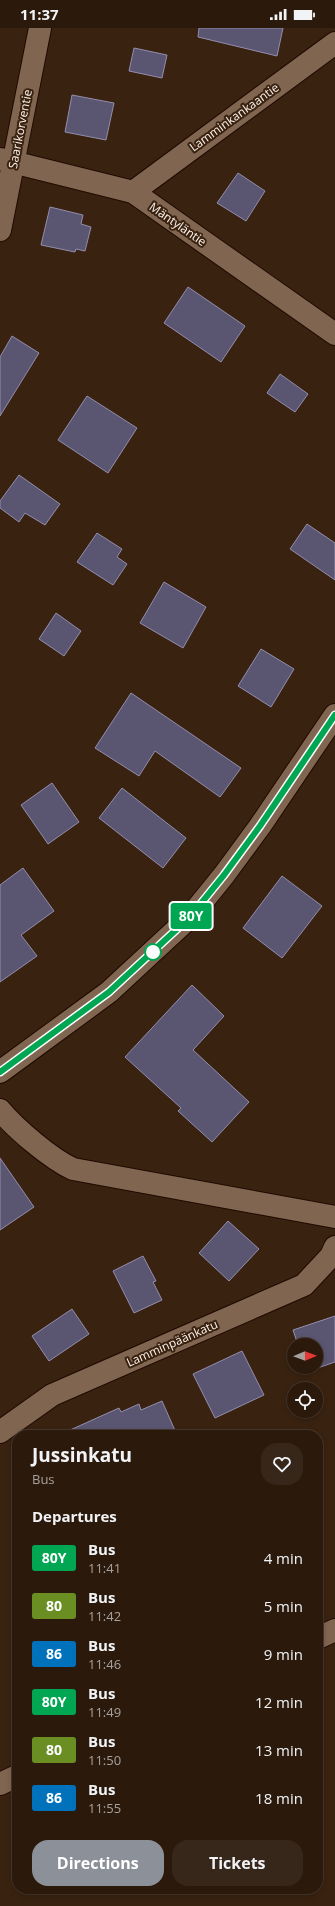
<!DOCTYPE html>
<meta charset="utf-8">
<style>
body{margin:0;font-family:"Open Sans",sans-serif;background:#37271a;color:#f1f3f6;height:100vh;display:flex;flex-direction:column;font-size:15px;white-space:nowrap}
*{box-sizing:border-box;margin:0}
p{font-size:13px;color:#a6a19d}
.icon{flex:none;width:22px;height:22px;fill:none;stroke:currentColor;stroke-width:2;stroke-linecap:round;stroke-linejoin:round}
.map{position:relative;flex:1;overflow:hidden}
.sheet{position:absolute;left:12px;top:1402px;width:311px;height:464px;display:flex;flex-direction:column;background:#2b1a0c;border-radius:16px;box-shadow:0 2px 6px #0003,0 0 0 1px #47382d}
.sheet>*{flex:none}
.badge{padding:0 8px;border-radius:3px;font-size:14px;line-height:26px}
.needle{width:26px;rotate:89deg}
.buttons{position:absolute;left:287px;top:1310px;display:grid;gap:8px}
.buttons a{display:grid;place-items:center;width:36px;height:36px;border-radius:50%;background:#2b1a0c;box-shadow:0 2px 6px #0003,0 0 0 1px #47382d;font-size:20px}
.map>.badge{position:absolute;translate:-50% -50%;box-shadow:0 0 0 2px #fff}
h2{padding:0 20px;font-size:15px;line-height:36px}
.round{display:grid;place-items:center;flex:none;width:42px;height:42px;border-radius:16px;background:#37271a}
.summary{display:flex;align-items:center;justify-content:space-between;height:68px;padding:0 20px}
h1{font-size:19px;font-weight:700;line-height:30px}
.action{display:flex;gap:8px;margin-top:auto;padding:8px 20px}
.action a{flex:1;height:46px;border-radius:16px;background:#8c9099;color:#fff;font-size:16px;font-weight:700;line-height:46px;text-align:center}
.action a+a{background:#37271a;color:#f1f3f6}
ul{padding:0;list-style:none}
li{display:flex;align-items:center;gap:12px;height:48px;padding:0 20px}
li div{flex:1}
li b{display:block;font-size:15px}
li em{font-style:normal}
li .badge{min-width:44px;font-weight:700;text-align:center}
.status{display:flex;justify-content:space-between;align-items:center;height:28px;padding:0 20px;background:#2b1a0c;direction:ltr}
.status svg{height:11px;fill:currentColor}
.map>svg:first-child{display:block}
.building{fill:#5a5571;stroke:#938ead}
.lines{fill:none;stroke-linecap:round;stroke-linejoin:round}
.street-casing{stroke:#1f0a00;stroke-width:24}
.secondary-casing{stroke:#1f0a00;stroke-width:24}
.street{stroke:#806551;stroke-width:22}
.secondary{stroke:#806551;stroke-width:22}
.line-casing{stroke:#fff;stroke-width:9}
.line{stroke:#00a651;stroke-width:6}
.stop-dot{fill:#fff;stroke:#00a651;stroke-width:2}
.labels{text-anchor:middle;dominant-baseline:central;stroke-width:4;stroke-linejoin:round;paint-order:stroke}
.street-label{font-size:12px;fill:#fff2e9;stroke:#392210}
</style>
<div class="status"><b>11:37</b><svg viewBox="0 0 49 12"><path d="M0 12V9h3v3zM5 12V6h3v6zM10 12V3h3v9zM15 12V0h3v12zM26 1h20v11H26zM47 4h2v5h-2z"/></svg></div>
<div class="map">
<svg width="335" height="1878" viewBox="0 0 335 1878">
<rect width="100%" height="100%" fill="#392210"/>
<path class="building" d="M 199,0 L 283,0 L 277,28 L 198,9 Z
M 134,20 L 167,27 L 162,50 L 129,43 Z
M 72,67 L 114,75 L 106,112 L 65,104 Z
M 238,145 L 265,163 L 246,193 L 217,175 Z
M 50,179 L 83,187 L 81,196 L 91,199 L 85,223 L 76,221 L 75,224 L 41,217 Z
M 188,259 L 245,298 L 221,334 L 164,295 Z
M 12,308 L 39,325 L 0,388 L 0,329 Z
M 280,346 L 308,366 L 295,384 L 267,365 Z
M 87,368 L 137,400 L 108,445 L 58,412 Z
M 19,447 L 60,476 L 45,497 L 25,485 L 19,494 L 0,480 L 0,473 Z
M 307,496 L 335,515 L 335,552 L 290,521 Z
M 97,505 L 122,521 L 117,529 L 127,536 L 113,557 L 77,534 Z
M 164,554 L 206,579 L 183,620 L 140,595 Z
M 56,585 L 81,603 L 64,628 L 39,611 Z
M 261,621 L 294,641 L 271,679 L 238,658 Z
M 131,665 L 241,740 L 220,769 L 155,723 L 139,748 L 95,720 Z
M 52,755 L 79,794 L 48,816 L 21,777 Z
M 122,760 L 186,810 L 163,840 L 99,790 Z
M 23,840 L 54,883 L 21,907 L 37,928 L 0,954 L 0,857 Z
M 282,848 L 322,878 L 282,930 L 243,900 Z
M 192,957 L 224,988 L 193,1022 L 249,1074 L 212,1114 L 178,1083 L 181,1080 L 125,1029 Z
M 0,1130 L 34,1179 L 0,1202 Z
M 228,1193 L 259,1221 L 229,1253 L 199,1225 Z
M 143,1228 L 156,1253 L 153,1254 L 162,1272 L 134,1285 L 113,1243 Z
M 72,1281 L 89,1306 L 49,1333 L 32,1308 Z
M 335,1288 L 335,1334 L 306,1344 L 305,1339 L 316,1339 L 316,1317 L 298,1317 L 293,1302 Z
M 242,1323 L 264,1367 L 215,1390 L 193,1346 Z
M 162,1373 L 177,1407 L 59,1407 L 119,1380 L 121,1384 L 139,1376 L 141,1382 Z"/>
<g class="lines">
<defs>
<path id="street" d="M 0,131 L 133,164 L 335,306
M 133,164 L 335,15
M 0,202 L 40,0
M 0,1082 C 16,1101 51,1131 73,1141 L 335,1189
M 0,1404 L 52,1367 L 304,1257 L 331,1228 L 335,1219
M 318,1610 L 335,1602
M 0,1756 L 17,1748"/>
<path id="secondary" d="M 0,1044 L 109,964 L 190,889 L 224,847 L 260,798 L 335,687"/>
</defs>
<use href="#street" class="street-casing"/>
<use href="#secondary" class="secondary-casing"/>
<use href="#street" class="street"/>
<use href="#secondary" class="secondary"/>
</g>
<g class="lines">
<defs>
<path id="line" d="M 0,1044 L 109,964 L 190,889 L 224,847 L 260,798 L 335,687"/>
</defs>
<use href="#line" class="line-casing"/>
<use href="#line" class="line"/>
</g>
<circle class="stop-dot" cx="153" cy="924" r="8"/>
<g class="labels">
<g class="street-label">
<text transform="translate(234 89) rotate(-36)">Lamminkankaantie</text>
<text transform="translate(20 101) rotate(-79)">Saarikorventie</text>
<text transform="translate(178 196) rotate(35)">Mäntyläntie</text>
<text transform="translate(172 1315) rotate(-24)">Lamminpäänkatu</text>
</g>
</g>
</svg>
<div class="buttons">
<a><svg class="needle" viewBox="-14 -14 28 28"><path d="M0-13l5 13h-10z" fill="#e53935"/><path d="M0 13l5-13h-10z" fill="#a6a19d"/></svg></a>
<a><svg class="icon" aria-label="locate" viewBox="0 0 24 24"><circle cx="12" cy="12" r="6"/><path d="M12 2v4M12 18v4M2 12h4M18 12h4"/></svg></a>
</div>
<b class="badge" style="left:191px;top:888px;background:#00a651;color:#fff">80Y</b>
<section class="sheet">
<div class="summary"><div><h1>Jussinkatu</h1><p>Bus</p></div><a class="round"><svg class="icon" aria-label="heart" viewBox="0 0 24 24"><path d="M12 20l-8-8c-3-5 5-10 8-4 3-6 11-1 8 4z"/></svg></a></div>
<h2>Departures</h2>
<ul>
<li><span class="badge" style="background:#00a651;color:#fff">80Y</span><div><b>Bus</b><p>11:41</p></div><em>4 min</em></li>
<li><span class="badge" style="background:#6b8e23;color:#fff">80</span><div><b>Bus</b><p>11:42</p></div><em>5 min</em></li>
<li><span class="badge" style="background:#0072bc;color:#fff">86</span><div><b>Bus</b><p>11:46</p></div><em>9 min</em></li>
<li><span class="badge" style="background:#00a651;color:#fff">80Y</span><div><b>Bus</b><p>11:49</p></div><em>12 min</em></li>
<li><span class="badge" style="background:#6b8e23;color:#fff">80</span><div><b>Bus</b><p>11:50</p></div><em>13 min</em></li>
<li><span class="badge" style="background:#0072bc;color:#fff">86</span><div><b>Bus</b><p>11:55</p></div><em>18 min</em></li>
</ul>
<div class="action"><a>Directions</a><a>Tickets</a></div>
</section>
</div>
